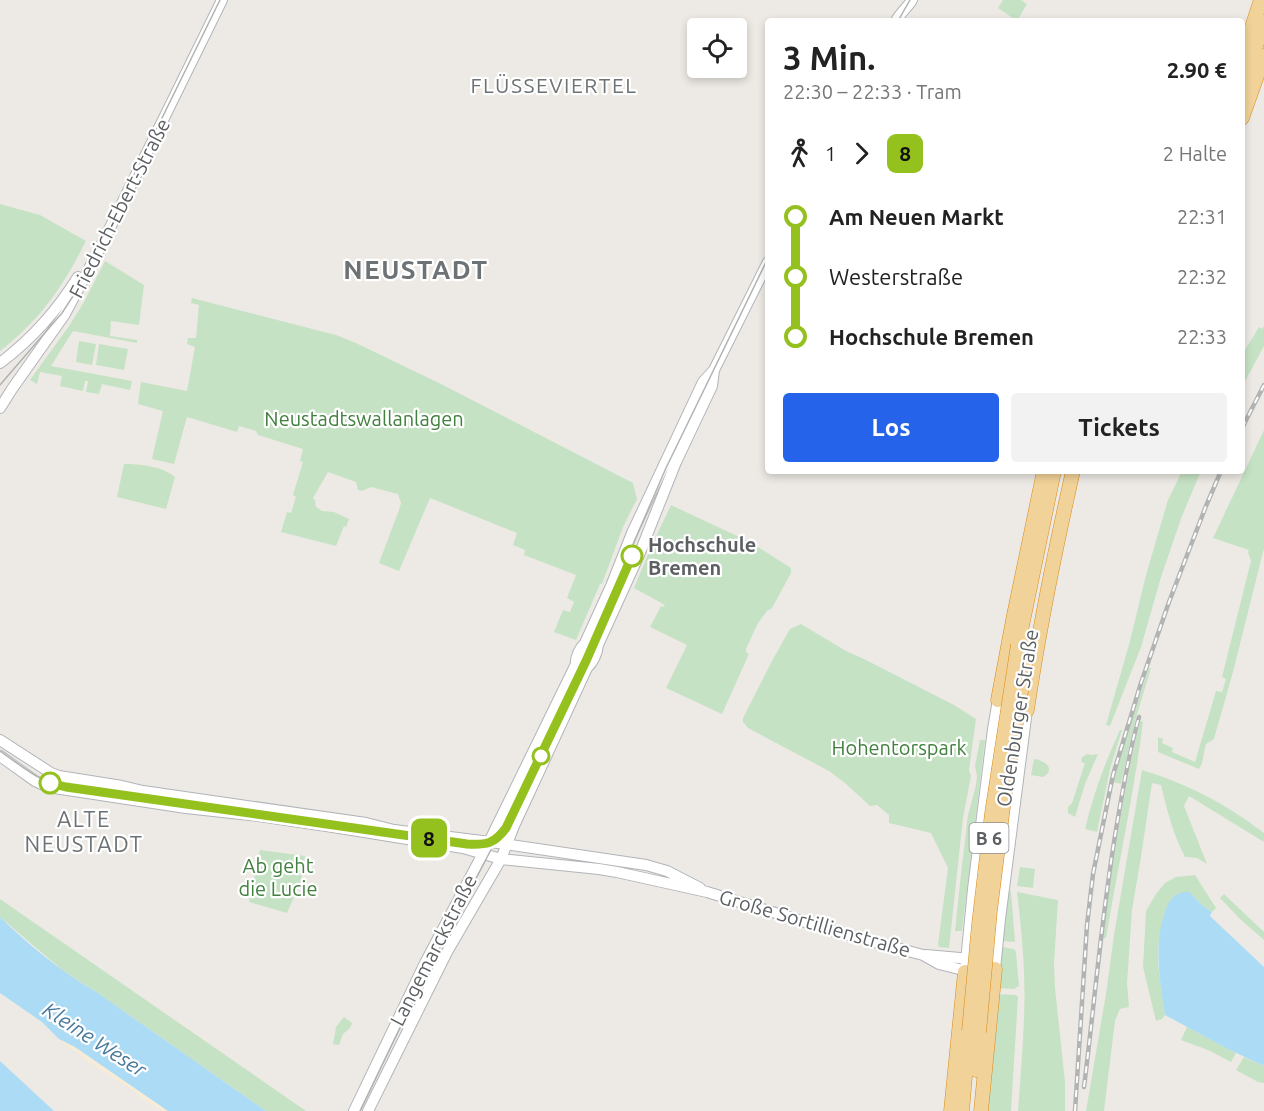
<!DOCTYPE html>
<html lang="de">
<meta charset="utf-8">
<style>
body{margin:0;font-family:Ubuntu,sans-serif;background:#f2f2f2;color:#222;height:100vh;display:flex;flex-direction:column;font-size:22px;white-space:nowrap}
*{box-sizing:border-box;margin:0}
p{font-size:20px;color:#767676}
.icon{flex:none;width:33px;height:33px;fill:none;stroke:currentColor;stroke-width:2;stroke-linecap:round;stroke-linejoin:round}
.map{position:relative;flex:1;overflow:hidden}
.details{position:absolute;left:765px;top:18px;width:480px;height:456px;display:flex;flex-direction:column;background:#fff;border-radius:6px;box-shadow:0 3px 9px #0003}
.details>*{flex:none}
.badge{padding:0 12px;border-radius:9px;font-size:21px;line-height:39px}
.buttons{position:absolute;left:687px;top:18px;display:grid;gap:12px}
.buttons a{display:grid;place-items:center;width:60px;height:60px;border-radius:6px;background:#fff;box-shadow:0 3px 9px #0003;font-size:30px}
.map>.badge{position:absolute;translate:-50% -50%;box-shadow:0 0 0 3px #fff}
.legs{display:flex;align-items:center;gap:9px;height:66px;padding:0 18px;font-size:20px}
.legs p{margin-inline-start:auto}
.summary{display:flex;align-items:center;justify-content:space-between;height:102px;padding:0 18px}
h1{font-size:33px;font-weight:700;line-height:45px}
.cta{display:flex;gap:12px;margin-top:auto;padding:12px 18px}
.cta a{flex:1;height:69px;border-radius:6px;background:#2563eb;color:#fff;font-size:24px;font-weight:700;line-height:69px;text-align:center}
.cta a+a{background:#f2f2f2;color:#222}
ul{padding:0 18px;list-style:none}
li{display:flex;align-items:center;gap:21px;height:60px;font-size:22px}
li i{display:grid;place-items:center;width:9px;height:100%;margin:0 8px;background:currentColor}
li i::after{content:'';width:15px;height:15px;margin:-8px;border:4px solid;border-radius:50%;background:#fff}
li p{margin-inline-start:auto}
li:first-child i{background:linear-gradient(#0000 50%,currentColor 0)}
li:last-child i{background:linear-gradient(currentColor 50%,#0000 0)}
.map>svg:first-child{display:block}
.green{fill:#c6e2c4}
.sand{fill:#f6ecd7}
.water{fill:#acdcf5}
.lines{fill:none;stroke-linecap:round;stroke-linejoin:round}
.secondary-casing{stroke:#b1b4b8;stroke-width:12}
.highway-casing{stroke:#d88b1a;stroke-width:15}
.secondary{stroke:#fff;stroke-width:10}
.highway{stroke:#f1d298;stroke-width:14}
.tram{stroke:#b2b3b3;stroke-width:1.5}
.rail-casing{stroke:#b2b3b3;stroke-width:4.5}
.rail{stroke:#fff;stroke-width:2;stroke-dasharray:7;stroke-linecap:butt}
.highway-bridge-casing{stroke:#d88b1a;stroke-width:15;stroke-linecap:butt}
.highway-bridge{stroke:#f1d298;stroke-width:14}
.line-1-casing{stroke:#fff;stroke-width:14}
.line-1{stroke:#95c11f;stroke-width:9}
.stop-1-dot{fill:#fff;stroke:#95c11f;stroke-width:3}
.labels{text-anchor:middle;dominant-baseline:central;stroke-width:4.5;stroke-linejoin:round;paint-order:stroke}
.shield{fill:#fff;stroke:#8d9092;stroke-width:1.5}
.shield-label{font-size:18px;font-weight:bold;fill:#5c6063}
.street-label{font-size:20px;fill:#5c6063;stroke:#fff}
.park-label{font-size:20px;fill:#42803f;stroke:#fff}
.stop-label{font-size:20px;font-weight:bold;fill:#5c6063;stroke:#fff;text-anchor:start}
.neighbourhood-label{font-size:21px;letter-spacing:1.5px;fill:#6d7275;stroke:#fff}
.water-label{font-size:21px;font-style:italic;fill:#487a9d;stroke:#fff}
.quarter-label{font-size:22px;letter-spacing:1.5px;fill:#6d7275;stroke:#fff}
.district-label{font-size:26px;font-weight:bold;letter-spacing:1.5px;fill:#6d7275;stroke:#fff}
</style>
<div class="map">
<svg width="1264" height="1111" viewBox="0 0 1264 1111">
<rect width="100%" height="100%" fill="#edeae5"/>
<path class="green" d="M 1003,0 L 1021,0 L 1027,4 L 1017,21 L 998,8 Z
M 0,204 L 40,215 L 86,241 C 63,287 40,320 0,351 Z
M 105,261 L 144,285 L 139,325 L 111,321 L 110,336 L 137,340 L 137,343 L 73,331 L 51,366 L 132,381 L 130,390 L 102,384 L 99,394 L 86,392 L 88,381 L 85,381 L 83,391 L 60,386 L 62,376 L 40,372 L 37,384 L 30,380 L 69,326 L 84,302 Z
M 192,298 L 336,335 L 356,343 L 441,384 L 633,483 L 637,499 L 623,527 L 602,584 L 600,584 L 576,640 L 554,632 L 563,610 L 570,612 L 574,602 L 567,598 L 576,575 L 524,555 L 525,550 L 513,545 L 517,533 L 430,498 L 399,571 L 379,563 L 399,510 L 401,503 L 398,494 L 371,487 L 362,491 L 358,490 L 356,482 L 328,472 L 313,498 L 315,500 L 316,507 L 322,511 L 334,512 L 349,519 L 346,527 L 344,526 L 336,546 L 281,532 L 287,512 L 291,513 L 296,497 L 293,495 L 303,462 L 300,461 L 303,449 L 258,435 L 256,431 L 239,426 L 237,432 L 187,417 L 174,464 L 152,459 L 163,411 L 138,404 L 141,382 L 187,391 L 195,347 L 187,344 L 188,338 L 196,338 L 199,305 L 191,303 Z
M 1264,326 L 1264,346 L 1242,387 L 1242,355 L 1259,327 L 1262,329 Z
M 79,341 L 96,344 L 92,365 L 76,362 Z
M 99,344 L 128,349 L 124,370 L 96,365 Z
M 1264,430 L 1264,548 L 1233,672 L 1214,739 L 1206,744 C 1203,753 1204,762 1199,769 L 1158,752 L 1158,737 L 1163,739 L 1162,743 L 1173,748 L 1172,752 L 1195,762 L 1216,691 L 1222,692 L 1226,679 L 1222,677 L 1251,561 L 1248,552 L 1249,550 L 1213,538 Z
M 124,464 C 140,464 162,466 175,477 L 166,509 L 117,497 Z
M 1182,471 L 1201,471 L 1182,516 L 1161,577 L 1141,647 L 1110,726 L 1106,725 L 1130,641 L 1146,575 L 1168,500 Z
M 671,505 L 752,543 L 791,568 L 791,573 L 772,608 L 767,611 L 758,623 L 746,649 L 746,652 L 749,654 L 722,714 L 666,688 L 687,645 L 650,627 L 661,606 L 663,607 L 665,605 L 634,588 L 652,545 Z
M 801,624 L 846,651 L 864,659 L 954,705 L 976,719 L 969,770 L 971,776 L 963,818 L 949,948 L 939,947 L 938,944 L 948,868 L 931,833 L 889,823 L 889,815 L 877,805 L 870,806 L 845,783 L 829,771 L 748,728 L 743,722 L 743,718 L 773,659 L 790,629 Z
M 1149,668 L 1151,668 L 1135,721 L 1121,784 L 1113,782 L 1125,739 Z
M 1140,721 L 1143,722 C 1134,794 1118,866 1106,938 L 1103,938 C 1112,865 1123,793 1140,721 Z
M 1120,730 L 1122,730 L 1110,769 L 1097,832 L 1085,829 C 1093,795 1105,762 1120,730 Z
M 980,740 L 985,740 L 962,931 L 955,931 L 961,874 L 968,815 L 976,785 L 977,776 L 975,766 Z
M 1087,754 L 1092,755 L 1098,754 L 1085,784 L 1075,817 L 1068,813 L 1068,807 L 1072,803 L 1085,763 L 1083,763 L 1081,761 L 1082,757 Z
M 1034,759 C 1044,760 1057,769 1043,777 L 1031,775 Z
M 1142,770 C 1188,784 1226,804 1264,833 L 1264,842 L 1189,796 L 1184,806 L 1207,864 L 1197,858 L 1185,857 C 1173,834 1167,810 1161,785 L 1152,783 L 1141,857 L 1132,910 L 1127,983 L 1129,1007 L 1120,1009 L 1115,1021 L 1104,1111 L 1086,1111 L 1106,994 L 1114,935 Z
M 260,850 L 305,856 L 301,881 L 287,913 L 249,902 Z
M 1020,867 L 1035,869 L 1033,888 L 1017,886 Z
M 1195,875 L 1216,908 L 1212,912 L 1203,906 L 1192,895 L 1158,944 L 1158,965 L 1165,1015 L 1162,1019 L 1156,1021 L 1143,967 L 1146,911 L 1156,894 L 1165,883 L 1176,877 Z
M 1007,891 L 1011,891 L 1015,942 L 1001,941 Z
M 1017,892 L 1058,900 L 1054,963 L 1055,988 L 1065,1082 L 1065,1111 L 1018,1111 C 1020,1080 1023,1049 1024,1018 C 1026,976 1022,934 1017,892 Z
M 1224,894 L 1264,932 L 1264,940 L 1239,918 L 1220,898 Z
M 0,899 L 306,1111 L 266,1111 L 95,991 L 74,978 L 61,969 L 0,917 Z
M 1002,947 L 1014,949 L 1016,952 L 1019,986 L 1014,989 L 997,988 Z
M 997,994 L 1016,995 L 1018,997 L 1011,1111 L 986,1111 Z
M 344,1017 L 352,1023 L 350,1028 L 343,1034 L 339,1045 L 333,1044 L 336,1027 Z
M 1187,1027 L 1236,1053 L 1231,1062 L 1208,1050 L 1181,1040 Z
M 1244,1057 L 1264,1066 L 1264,1083 L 1258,1082 L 1236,1070 Z"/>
<path class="sand" d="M 59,1039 L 75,1047 L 168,1111 L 162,1111 L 143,1099 L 134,1091 L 90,1063 L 74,1050 L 70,1049 Z"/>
<path class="water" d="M 1183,892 L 1189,892 L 1203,906 L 1212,912 L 1210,916 L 1264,967 L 1264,1066 L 1228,1049 L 1165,1015 C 1160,981 1153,946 1165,912 C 1167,906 1169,900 1175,896 C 1176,894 1181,893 1183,892 Z
M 0,917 C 29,945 60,971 95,991 L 266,1111 L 168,1111 L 75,1047 L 59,1039 L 42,1022 L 0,993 Z
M 0,1061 L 54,1111 L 0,1111 Z"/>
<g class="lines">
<defs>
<path id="secondary" d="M 896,21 C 900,13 907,8 912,0
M 0,363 C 32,339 57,311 78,277
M 0,408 L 12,389 L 65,314 L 101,246 L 222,0
M 0,740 L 51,773 L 59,776 L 122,786 L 143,791 L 366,823 L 394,830 L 498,843 L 646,865 L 667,871 L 700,888
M 0,756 L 35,781 L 48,787 L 186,808 L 259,816 L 333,827 L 463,848 L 501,859 L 599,869 L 617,872 L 707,892 L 844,934 L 923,955 L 939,964 L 971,972
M 926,955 L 971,959
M 995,969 L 1000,919 L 1027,710
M 965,972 L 973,889 L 993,729 L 998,700
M 354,1111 L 425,963 L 490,840 L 576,664 C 575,657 580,648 585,643 L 611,586 L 632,533 L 703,382 L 714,370
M 368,1111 L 447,952 L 501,859 L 514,826 L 587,668 C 593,662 597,654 598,645 L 639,555 L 676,462 L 712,386 L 714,370 L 768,262"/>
<path id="highway" d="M 1242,57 L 1261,0
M 1242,88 L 1264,22
M 1242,118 L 1264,56
M 1018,645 L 1054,471
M 998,700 L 1014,615 L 1044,471
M 1027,710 C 1039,630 1055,550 1073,471
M 976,1070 L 979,1032
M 951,1111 L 965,972
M 962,1111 L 969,1031
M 981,1111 L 995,969"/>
</defs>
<use href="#secondary" class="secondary-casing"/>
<use href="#highway" class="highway-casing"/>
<use href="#secondary" class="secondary"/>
<use href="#highway" class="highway"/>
<path class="tram" d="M 898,21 L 910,0
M 0,385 L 62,313 L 79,287 L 220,0
M 0,751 C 19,764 39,782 62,786 L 467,844 L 482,845 L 497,839
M 360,1111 L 421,984 L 495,842 L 547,736 L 586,653 L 666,468 L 768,258"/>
<defs>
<path id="rail" d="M 1242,428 L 1264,385
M 1084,1087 C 1095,999 1102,911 1117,824 C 1123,788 1129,752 1139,717
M 1075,1111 L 1087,925 L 1093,874 L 1113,775 L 1141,683 L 1169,602 L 1206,506 L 1221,471"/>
</defs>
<use href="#rail" class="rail-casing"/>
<use href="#rail" class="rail"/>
<defs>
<path id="highway-bridge" d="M 969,1031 L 979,924 L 992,813 L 1018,645
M 979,1032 L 990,911 L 1004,799 L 1028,647"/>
</defs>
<use href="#highway-bridge" class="highway-bridge-casing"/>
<use href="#highway-bridge" class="highway-bridge"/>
</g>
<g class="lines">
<defs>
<path id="line-1" d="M 50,783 L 66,787 L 467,844 C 487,845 494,844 506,828 L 586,661 L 632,556"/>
</defs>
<use href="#line-1" class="line-1-casing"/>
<use href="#line-1" class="line-1"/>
</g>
<g class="stop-1-dot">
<circle cx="632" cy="556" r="10"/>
<circle cx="541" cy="756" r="8"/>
<circle cx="50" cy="783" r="10"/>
</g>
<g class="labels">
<rect class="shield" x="969.5" y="823" width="39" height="30" rx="4.5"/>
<g class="shield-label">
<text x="989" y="838">B 6</text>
</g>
<g class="street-label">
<text transform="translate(119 208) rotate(-63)">Friedrich-Ebert-Straße</text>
<text transform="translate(1017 718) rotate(-81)">Oldenburger Straße</text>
<text transform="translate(815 923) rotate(16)">Große Sortillienstraße</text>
<text transform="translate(433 950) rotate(-63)">Langemarckstraße</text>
</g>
<g class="park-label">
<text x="364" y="418">Neustadtswallanlagen</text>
<text x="899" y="747">Hohentorspark</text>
<text x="278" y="865">Ab geht<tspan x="278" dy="23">die Lucie</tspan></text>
</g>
<g class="stop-label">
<text x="648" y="544">Hochschule<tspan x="648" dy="23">Bremen</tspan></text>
</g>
<g class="neighbourhood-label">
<text x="554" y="85">FLÜSSEVIERTEL</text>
</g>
<g class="water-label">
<text transform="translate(95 1039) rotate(33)">Kleine Weser</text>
</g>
<g class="quarter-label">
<text x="84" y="818">ALTE<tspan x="84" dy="25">NEUSTADT</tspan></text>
</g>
<g class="district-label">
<text x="416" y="269">NEUSTADT</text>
</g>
</g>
</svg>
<div class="buttons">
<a><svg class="icon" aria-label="locate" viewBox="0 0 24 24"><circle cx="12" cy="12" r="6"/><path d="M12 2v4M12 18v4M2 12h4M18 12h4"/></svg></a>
</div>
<b class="badge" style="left:429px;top:838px;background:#95c11f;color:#111">8</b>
<section class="details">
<div class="summary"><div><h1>3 Min.</h1><p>22:30 – 22:33 · Tram</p></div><b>2.90 €</b></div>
<div class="legs"><svg class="icon" aria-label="walk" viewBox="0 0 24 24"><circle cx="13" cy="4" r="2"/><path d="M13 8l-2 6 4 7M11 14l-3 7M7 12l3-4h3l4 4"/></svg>1<svg class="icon" aria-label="forward" viewBox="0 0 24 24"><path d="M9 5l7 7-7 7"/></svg><b class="badge" style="background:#95c11f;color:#111">8</b><p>2 Halte</p></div>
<ul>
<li><i style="color:#95c11f"></i><b>Am Neuen Markt</b><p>22:31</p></li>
<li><i style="color:#95c11f"></i><span>Westerstraße</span><p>22:32</p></li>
<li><i style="color:#95c11f"></i><b>Hochschule Bremen</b><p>22:33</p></li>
</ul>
<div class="cta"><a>Los</a><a>Tickets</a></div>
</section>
</div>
